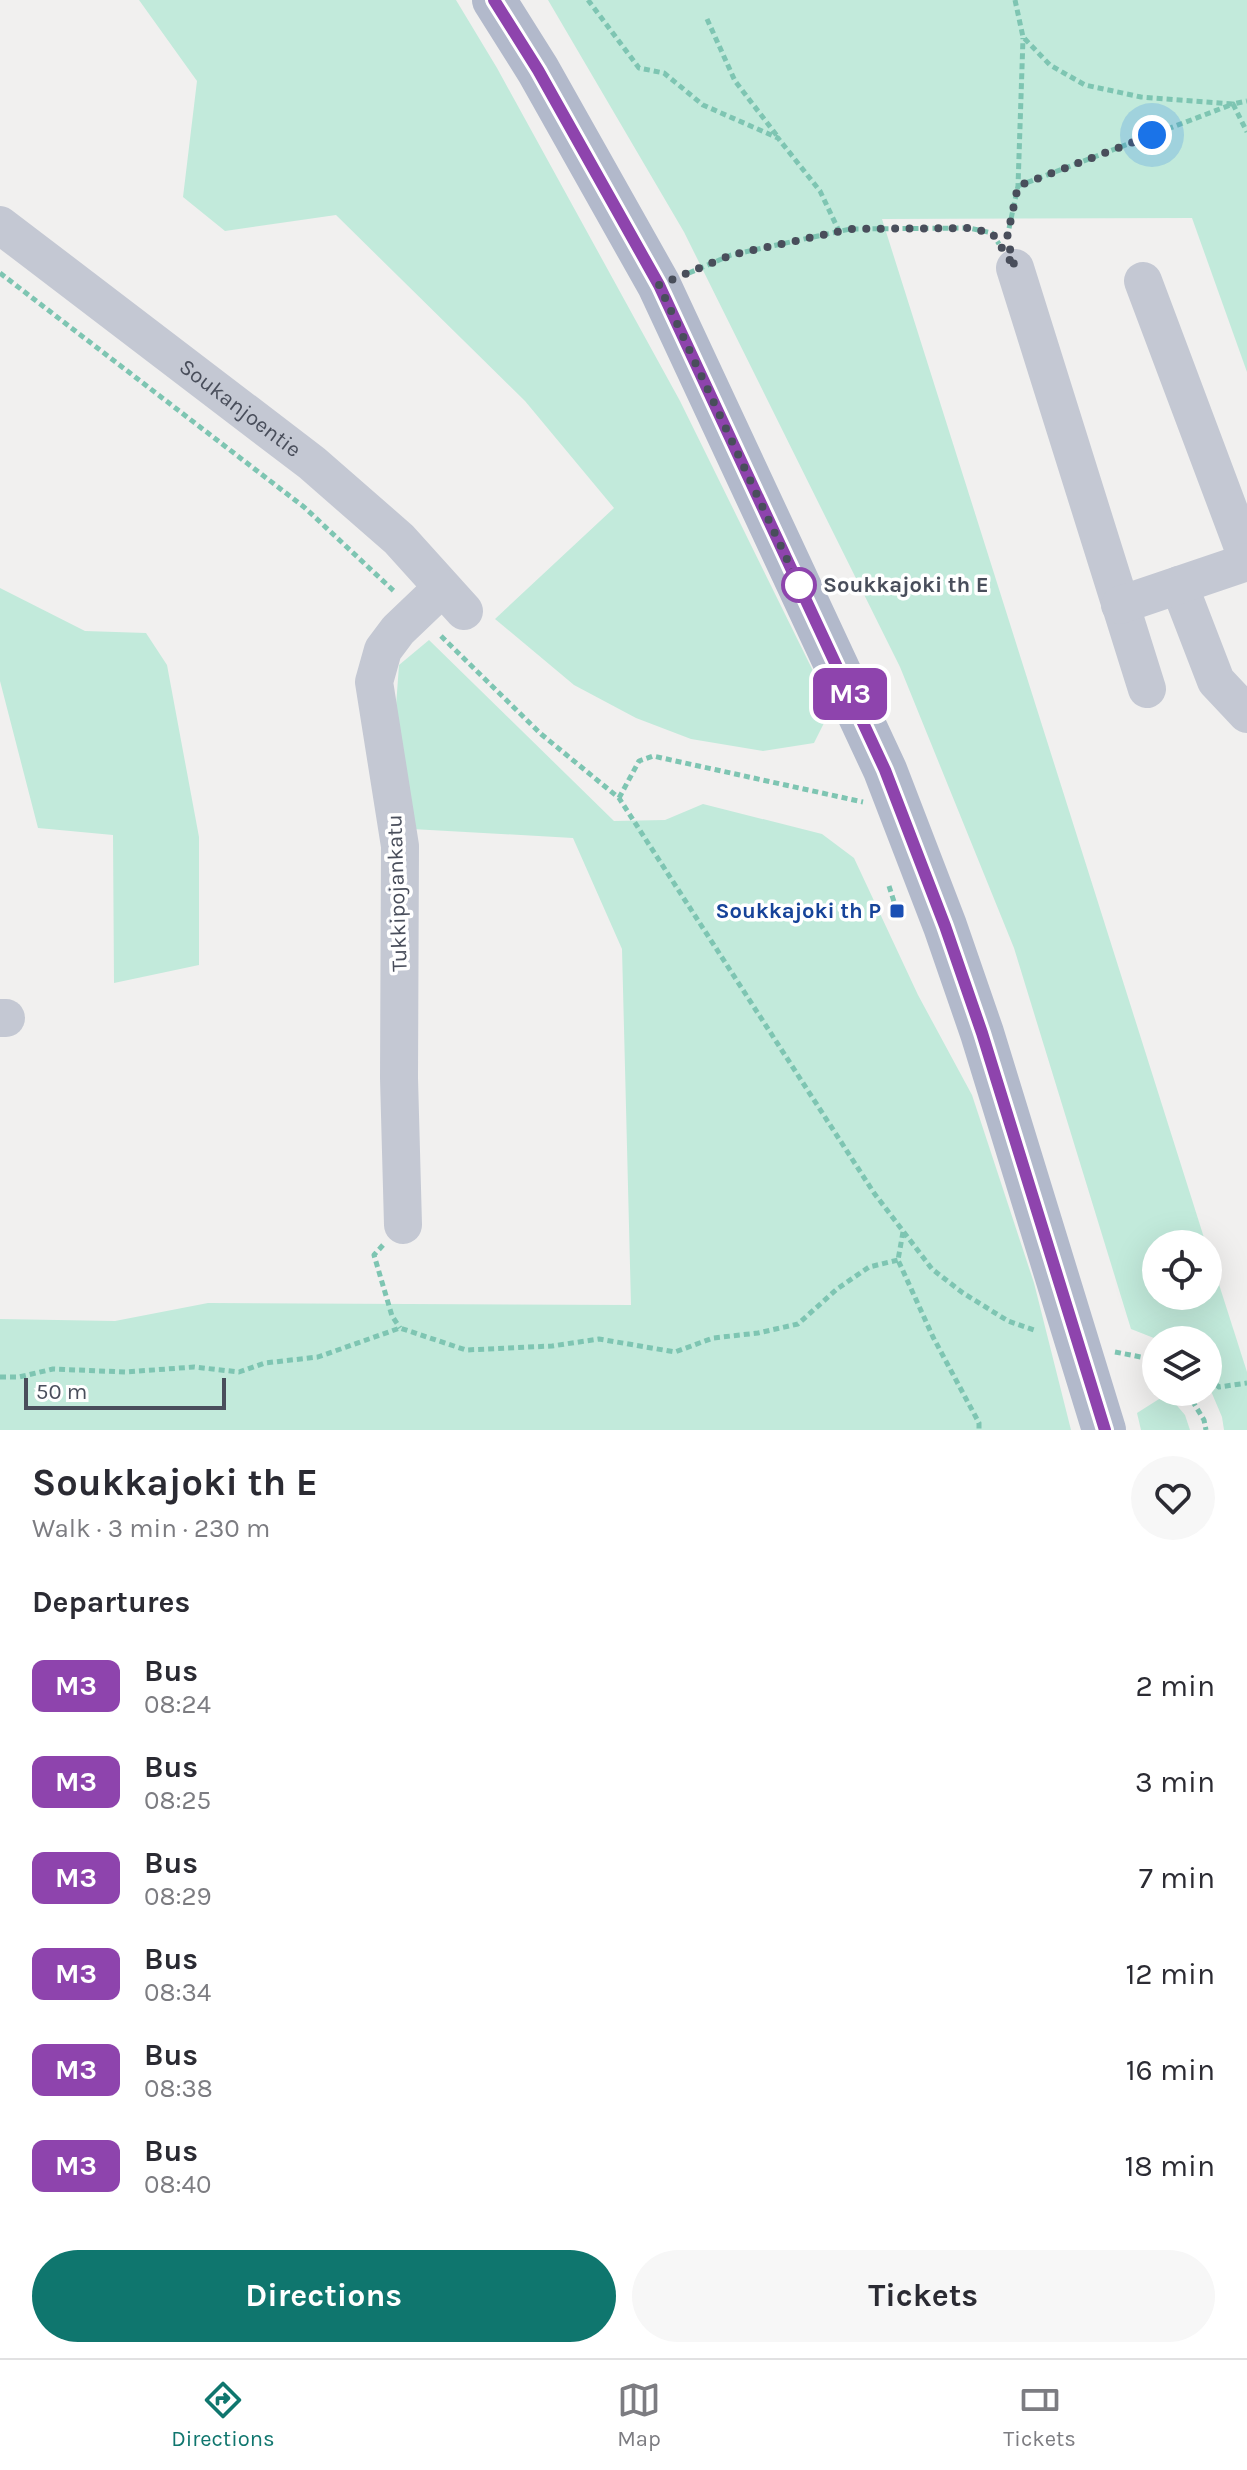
<!DOCTYPE html>
<meta charset="utf-8">
<style>
body{margin:0;font-family:Karla,sans-serif;background:#f7f7f7;color:#2b2b33;height:100vh;display:flex;flex-direction:column;font-size:30px;white-space:nowrap}
*{box-sizing:border-box;margin:0}
p{font-size:26px;color:#7c7c81}
.icon{flex:none;width:44px;height:44px;fill:none;stroke:currentColor;stroke-width:2;stroke-linecap:round;stroke-linejoin:round}
.map{position:relative;height:1430px;overflow:hidden}
.sheet{display:flex;flex-direction:column;background:#fff;flex:1}
.sheet>*{flex:none}
.badge{padding:0 16px;border-radius:12px;font-size:28px;line-height:52px}
.controls{position:absolute;left:1142px;top:1230px;display:grid;gap:16px}
.controls a{display:grid;place-items:center;width:80px;height:80px;border-radius:50%;background:#fff;box-shadow:0 8px 32px #0002;font-size:40px}
.scale{position:absolute;left:24px;bottom:20px;width:202px;box-sizing:border-box;padding-left:8px;border:4px solid #494e5b;border-top:0;font-size:22px;line-height:28px;white-space:nowrap;color:#494e5b;-webkit-text-stroke:6px #fff;paint-order:stroke}
.you{position:absolute;width:40px;height:40px;margin:-20px;border:6px solid #fff;border-radius:50%;background:#1a73e8;box-shadow:0 0 0 12px #1a73e833}
.map>.badge{position:absolute;translate:-50% -50%;box-shadow:0 0 0 4px #fff}
h2{padding:0 32px;font-size:30px;line-height:72px}
.round{display:grid;place-items:center;flex:none;width:84px;height:84px;border-radius:42px;background:#f7f7f7}
.overview{display:flex;align-items:center;justify-content:space-between;height:136px;padding:0 32px}
h1{font-size:38px;font-weight:700;line-height:60px}
.action{display:flex;gap:16px;margin-top:auto;padding:16px 32px}
.action a{flex:1;height:92px;border-radius:48px;background:#0f766e;color:#fff;font-size:32px;font-weight:700;line-height:92px;text-align:center}
.action a+a{background:#f7f7f7;color:#2b2b33}
ul{padding:0;list-style:none}
li{display:flex;align-items:center;gap:24px;height:96px;padding:0 32px}
li div{flex:1}
li b{display:block;font-size:30px}
li em{font-style:normal}
li .badge{min-width:88px;font-weight:700;text-align:center}
.menu{display:flex;justify-content:space-around;align-items:center;height:112px;border-top:2px solid #e1e1e2;background:#fff;font-size:22px;color:#7c7c81}
.menu a{display:grid;justify-items:center;gap:4px}
.menu .on{color:#0f766e}
.map>svg:first-child{display:block}
.green{fill:#c2eadb}
.lines{fill:none;stroke-linecap:round;stroke-linejoin:round}
.path{stroke:#7ec5b2;stroke-width:5;stroke-dasharray:6 4;stroke-linecap:butt}
.minor{stroke:#c4c8d3;stroke-width:38}
.major{stroke:#b2b9cb;stroke-width:44}
.line-casing{stroke:#fff;stroke-width:18}
.line{stroke:#8e44ad;stroke-width:12}
.walk{stroke:#494e5b;stroke-width:8;stroke-dasharray:0 14.4}
.stop-dot{fill:#fff;stroke:#8e44ad;stroke-width:4}
.transit-dot{fill:#1a4fb4;stroke:#fff;stroke-width:3}
.labels{text-anchor:middle;dominant-baseline:central;stroke-width:7;stroke-linejoin:round;paint-order:stroke}
.street-label{font-size:22px;fill:#494e5b;stroke:#fff}
.stop-label{font-size:22px;font-weight:bold;fill:#494e5b;stroke:#fff;text-anchor:start}
.transit-label{font-size:22px;font-weight:bold;fill:#164399;stroke:#fff;text-anchor:end}
</style>
<div class="map">
<svg width="1247" height="1430" viewBox="0 0 1247 1430">
<rect width="100%" height="100%" fill="#f1f0ef"/>
<path class="green" d="M 139,0 L 456,0 L 497,68 L 680,401 L 817,679 L 825,721 L 814,743 L 763,751 L 691,739 L 636,718 L 574,685 L 495,619 L 614,508 L 525,401 L 336,215 L 225,231 L 183,197 L 197,81 Z
M 548,0 L 1247,0 L 1247,372 L 1192,218 L 882,219 L 1206,1244 L 1156,1244 L 1156,1296 L 1208,1296 L 1208,1250 L 1247,1372 L 1247,1430 L 1224,1430 L 1222,1417 L 1208,1384 L 1208,1340 L 1159,1340 L 1131,1329 L 1014,948 L 900,667 L 684,232 Z
M 0,588 L 85,631 L 146,633 L 167,665 L 199,837 L 199,965 L 114,983 L 113,835 L 38,828 L 0,681 Z
M 429,640 L 614,821 L 665,820 L 703,804 L 822,834 L 854,858 L 918,995 L 972,1095 L 1034,1283 L 1071,1430 L 0,1430 L 0,1319 L 115,1321 L 208,1303 L 631,1305 L 622,949 L 573,838 L 412,829 L 395,720 L 399,665 Z
M 1167,1394 L 1185,1415 L 1190,1430 L 1141,1430 L 1137,1413 Z"/>
<g class="lines">
<path class="path" d="M 588,0 L 639,68 L 664,73 L 703,105 L 778,138 L 820,191 L 839,231
M 1015,0 L 1023,37 L 1050,65 L 1085,85 L 1141,97 L 1233,104 L 1247,101
M 707,19 L 735,81 L 778,137
M 1018,186 L 1233,104 L 1247,132
M 1007,238 L 1018,186 L 1023,38
M 0,273 L 304,507 L 396,593
M 689,273 L 731,255 L 850,229 L 969,228 L 992,233 L 999,244
M 441,636 L 541,734 L 619,798 L 874,1193 L 932,1269 L 963,1293 L 1008,1321 L 1037,1331
M 619,798 L 639,761 L 653,756 L 863,802
M 889,886 L 897,911
M 903,1232 L 898,1260 L 933,1337 L 979,1423 L 979,1430
M 383,1245 L 374,1255 L 392,1316 L 400,1328
M 1115,1352 L 1151,1359 L 1156,1362
M 0,1377 L 19,1377 L 53,1369 L 126,1372 L 194,1367 L 239,1372 L 265,1363 L 318,1357 L 400,1328 L 466,1350 L 552,1346 L 599,1339 L 675,1352 L 713,1338 L 758,1333 L 798,1324 L 837,1289 L 869,1267 L 898,1260
M 1208,1378 L 1219,1387 L 1247,1383
M 1187,1392 L 1204,1420 L 1206,1430"/>
<g class="minor">
<path id="s1" d="M 0,225 L 312,463 L 399,539 L 464,611"/>
<path d="M 1015,268 L 1147,689"/>
<path d="M 1143,281 L 1247,558"/>
<path d="M 1179,585 L 1216,681 L 1247,714"/>
<path d="M 1120,605 L 1247,562"/>
<path d="M 0,1018 L 6,1018"/>
<path d="M 403,1225 L 399,1078 L 400,846 L 374,682 L 383,650 L 398,630 L 442,588"/>
</g>
<path class="major" d="M 494,0 L 538,70 L 659,285 L 885,770 L 945,926 L 982,1033 L 1104,1430"/>
</g>
<g class="lines">
<defs>
<path id="line" d="M 494,0 L 538,70 L 659,285 L 885,770 L 945,926 L 982,1033 L 1105,1430"/>
</defs>
<use href="#line" class="line-casing"/>
<use href="#line" class="line"/>
<path class="walk" d="M 799,585 L 659,285 L 731,255 L 850,229 L 969,228 L 992,233 L 1015,268 L 1007,238 L 1018,186 L 1152,135"/>
</g>
<circle class="stop-dot" cx="799" cy="585" r="16"/>
<rect class="transit-dot" x="889" y="903" width="16" height="16" rx="4"/>
<g class="labels">
<g class="street-label">
<text stroke="none"><textPath href="#s1" startOffset="302">Soukanjoentie</textPath></text>
<text transform="translate(397 893) rotate(-92)">Tukkipojankatu</text>
</g>
<g class="stop-label">
<text x="823" y="585">Soukkajoki th E</text>
</g>
<g class="transit-label">
<text x="881" y="911">Soukkajoki th P</text>
</g>
</g>
</svg>
<div class="controls">
<a><svg class="icon" aria-label="locate" viewBox="0 0 24 24"><circle cx="12" cy="12" r="6"/><path d="M12 2v4M12 18v4M2 12h4M18 12h4"/></svg></a>
<a><svg class="icon" aria-label="layers" viewBox="0 0 24 24"><path d="M12 4l9 5-9 5-9-5zM3 14l9 5 9-5"/></svg></a>
</div>
<div class="scale">50 m</div>
<div class="you" style="left:1152px;top:135px"></div>
<b class="badge" style="left:850px;top:694px;background:#8e44ad;color:#fff">M3</b>
</div>
<section class="sheet">
<div class="overview"><div><h1>Soukkajoki th E</h1><p>Walk · 3 min · 230 m</p></div><a class="round"><svg class="icon" aria-label="heart" viewBox="0 0 24 24"><path d="M12 20l-8-8c-3-5 5-10 8-4 3-6 11-1 8 4z"/></svg></a></div>
<h2>Departures</h2>
<ul>
<li><span class="badge" style="background:#8e44ad;color:#fff">M3</span><div><b>Bus</b><p>08:24</p></div><em>2 min</em></li>
<li><span class="badge" style="background:#8e44ad;color:#fff">M3</span><div><b>Bus</b><p>08:25</p></div><em>3 min</em></li>
<li><span class="badge" style="background:#8e44ad;color:#fff">M3</span><div><b>Bus</b><p>08:29</p></div><em>7 min</em></li>
<li><span class="badge" style="background:#8e44ad;color:#fff">M3</span><div><b>Bus</b><p>08:34</p></div><em>12 min</em></li>
<li><span class="badge" style="background:#8e44ad;color:#fff">M3</span><div><b>Bus</b><p>08:38</p></div><em>16 min</em></li>
<li><span class="badge" style="background:#8e44ad;color:#fff">M3</span><div><b>Bus</b><p>08:40</p></div><em>18 min</em></li>
</ul>
<div class="action"><a>Directions</a><a>Tickets</a></div>
</section>
<nav class="menu">
<a class="on"><svg class="icon" aria-label="directions" viewBox="0 0 24 24"><path d="M12 3l9 9-9 9-9-9zM9 14v-3h6M13 9l2 2-2 2"/></svg>Directions</a>
<a><svg class="icon" aria-label="map" viewBox="0 0 24 24"><path d="M3 6l6-2 6 2 6-2v14l-6 2-6-2-6 2zM9 4v14M15 6v14"/></svg>Map</a>
<a><svg class="icon" aria-label="tickets" viewBox="0 0 24 24"><path d="M3 7h18v10H3zM15 7v10"/></svg>Tickets</a>
</nav>
